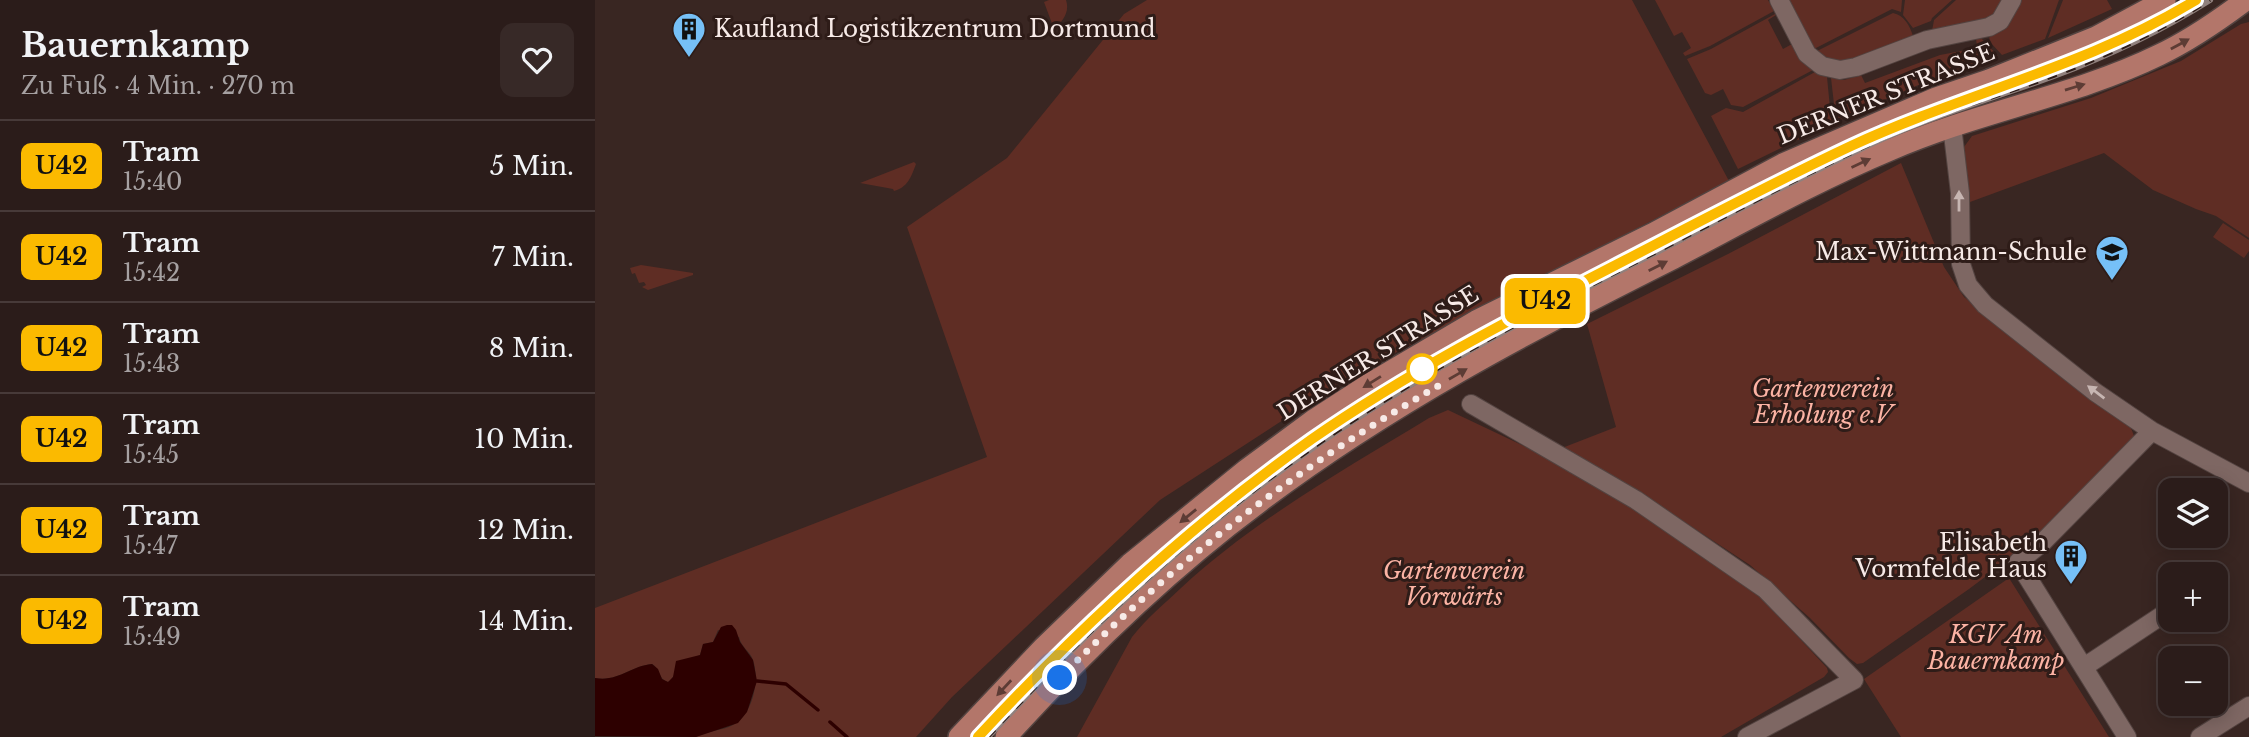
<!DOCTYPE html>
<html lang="de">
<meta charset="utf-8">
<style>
body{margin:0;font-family:"Libre Baskerville",serif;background:#372927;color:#f1f3f6;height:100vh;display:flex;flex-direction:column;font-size:26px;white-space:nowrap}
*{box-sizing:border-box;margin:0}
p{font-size:23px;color:#a6a1a2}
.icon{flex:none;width:38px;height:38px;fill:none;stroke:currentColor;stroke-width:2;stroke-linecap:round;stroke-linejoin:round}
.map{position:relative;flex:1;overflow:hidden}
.details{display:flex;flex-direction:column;background:#2b1c1a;width:595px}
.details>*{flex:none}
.badge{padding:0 14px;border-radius:10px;font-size:24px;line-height:46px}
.tools{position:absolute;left:1563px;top:478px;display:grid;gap:14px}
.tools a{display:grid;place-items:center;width:70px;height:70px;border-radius:14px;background:#2b1c1a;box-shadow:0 4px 18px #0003,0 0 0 2px #473a39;font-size:35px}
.you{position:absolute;width:35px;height:35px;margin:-18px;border:5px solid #fff;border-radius:50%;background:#1a73e8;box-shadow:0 0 0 10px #1a73e833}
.map>.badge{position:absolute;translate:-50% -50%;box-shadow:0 0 0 4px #fff}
.round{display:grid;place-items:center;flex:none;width:74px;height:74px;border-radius:14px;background:#372927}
.head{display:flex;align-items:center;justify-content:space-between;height:119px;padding:0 21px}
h1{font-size:33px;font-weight:700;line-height:52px}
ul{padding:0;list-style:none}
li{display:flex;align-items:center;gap:21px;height:91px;padding:0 21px;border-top:2px solid #473a39}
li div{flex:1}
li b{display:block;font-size:26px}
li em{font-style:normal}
li .badge{min-width:77px;font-weight:700;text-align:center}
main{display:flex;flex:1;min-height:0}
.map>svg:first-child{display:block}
.green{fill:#5f2d24}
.water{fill:#2d0000}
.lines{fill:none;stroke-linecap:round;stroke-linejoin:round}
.stream{stroke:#2d0000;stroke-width:3.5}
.minor-casing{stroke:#534340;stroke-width:20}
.major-casing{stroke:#534340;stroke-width:24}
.minor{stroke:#7e6763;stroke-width:18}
.major{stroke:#b3766a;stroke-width:21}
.rail-casing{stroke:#90807d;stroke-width:6}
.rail{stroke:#2e1c18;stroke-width:3.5;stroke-dasharray:10;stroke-linecap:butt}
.oneway{fill:#5d3c35}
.oneway2{fill:#c7b6b2}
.line-casing{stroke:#fff;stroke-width:16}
.line{stroke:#fbba00;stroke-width:10}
.walk{stroke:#f7eae7;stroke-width:7;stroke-dasharray:0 12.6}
.stop-dot{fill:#fff;stroke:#fbba00;stroke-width:3.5}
.labels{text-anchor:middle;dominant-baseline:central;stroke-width:6;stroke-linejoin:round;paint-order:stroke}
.poi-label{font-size:23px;fill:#f7eae7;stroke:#2e1c18;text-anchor:end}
.street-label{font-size:23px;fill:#f7eae7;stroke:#2e1c18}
.park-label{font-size:23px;font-style:italic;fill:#fcb3a4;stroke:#2e1c18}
</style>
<main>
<section class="details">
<div class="head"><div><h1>Bauernkamp</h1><p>Zu Fuß · 4 Min. · 270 m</p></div><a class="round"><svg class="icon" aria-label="heart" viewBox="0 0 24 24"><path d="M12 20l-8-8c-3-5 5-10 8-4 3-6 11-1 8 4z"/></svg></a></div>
<ul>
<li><span class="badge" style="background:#fbba00;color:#111">U42</span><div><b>Tram</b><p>15:40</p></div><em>5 Min.</em></li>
<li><span class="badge" style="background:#fbba00;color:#111">U42</span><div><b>Tram</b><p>15:42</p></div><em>7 Min.</em></li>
<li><span class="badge" style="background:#fbba00;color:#111">U42</span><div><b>Tram</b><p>15:43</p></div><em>8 Min.</em></li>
<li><span class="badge" style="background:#fbba00;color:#111">U42</span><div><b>Tram</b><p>15:45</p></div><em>10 Min.</em></li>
<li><span class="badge" style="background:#fbba00;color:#111">U42</span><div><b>Tram</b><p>15:47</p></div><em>12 Min.</em></li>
<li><span class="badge" style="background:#fbba00;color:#111">U42</span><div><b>Tram</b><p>15:49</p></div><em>14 Min.</em></li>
</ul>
</section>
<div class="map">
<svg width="1654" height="737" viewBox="0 0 1654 737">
<rect width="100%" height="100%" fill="#392622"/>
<path class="green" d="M 454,0 L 471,0 C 475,12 468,21 459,29 L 449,2 Z
M 552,0 L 1037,0 L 1134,181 L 759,374 L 565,500 L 357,697 L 321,737 L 101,737 C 113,730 127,731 138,725 C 158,715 165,680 158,660 C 155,651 146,647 144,637 L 123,630 L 118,642 L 108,644 L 105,655 C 93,660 82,669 76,680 L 73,682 C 63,679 65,668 57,664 C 35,666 24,682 0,678 L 0,608 L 392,457 L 312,227 L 412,158 L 529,14 Z
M 1060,0 L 1173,0 L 1179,11 L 1115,46 L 1090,56 L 1088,53 L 1096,48 L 1087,32 L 1079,36 Z
M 1191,0 L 1307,0 L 1306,12 L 1297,9 L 1219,49 Z
M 1310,0 L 1357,0 L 1337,18 L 1336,21 L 1318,28 L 1308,15 Z
M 1361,0 L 1409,0 L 1400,15 L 1388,21 L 1337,31 L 1339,20 Z
M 1427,0 L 1464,0 L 1450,39 L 1407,55 L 1395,42 L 1394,36 L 1414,24 Z
M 1468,0 L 1512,0 L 1517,9 L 1453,38 Z
M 1298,13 C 1309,15 1315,26 1318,36 L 1246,63 L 1229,58 L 1220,52 Z
M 1180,14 L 1181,15 L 1173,20 L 1188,49 L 1197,44 L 1208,61 L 1218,70 L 1148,107 L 1136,105 L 1128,89 L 1116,95 L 1110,93 L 1092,59 L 1116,49 Z
M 1654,22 L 1654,238 L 1621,216 L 1601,209 L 1558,190 L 1509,153 L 1375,202 L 1369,147 L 1377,136 L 1496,98 L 1586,61 L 1646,24 Z
M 1381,38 L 1386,38 L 1403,56 L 1328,83 L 1243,120 L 1239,104 L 1236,78 L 1249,80 L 1266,75 L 1270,83 L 1345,55 L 1382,48 Z
M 1220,72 L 1232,77 L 1235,108 L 1239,122 L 1143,169 L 1116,116 L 1131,108 L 1148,112 Z
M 319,162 L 321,164 C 316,177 313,187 299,191 L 298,189 L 265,183 Z
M 1306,163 L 1349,267 L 1369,297 L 1536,428 L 1539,436 L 1537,443 L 1442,538 L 1374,589 L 1268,663 L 1262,664 L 1254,658 L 1215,618 L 1155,565 L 1082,517 L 967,448 L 1021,427 L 992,324 L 1133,254 Z
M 1628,223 L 1654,240 L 1654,251 L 1649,258 L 1618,237 Z
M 46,265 L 98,273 L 98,275 L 53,290 L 47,287 L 51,285 L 49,282 L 44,283 L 40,273 L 37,274 L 35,268 Z
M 853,410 L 975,468 L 1068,528 L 1154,587 L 1168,599 L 1232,668 L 1233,672 L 1229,677 L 1126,737 L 482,737 L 537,637 C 551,619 569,604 586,588 C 661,519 747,471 834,418 Z
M 1414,578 L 1514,737 L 1306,737 L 1269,679 Z"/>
<path class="water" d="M 132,625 L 137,625 L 141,630 L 145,642 L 158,660 L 162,681 L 152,712 L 143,723 L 101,737 L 0,736 L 0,678 C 24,682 35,666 57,664 L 63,669 L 67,679 L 73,682 L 78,677 L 81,661 L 105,655 L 108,644 L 118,642 L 126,627 Z"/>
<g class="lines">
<path class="stream" d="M 162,681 L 191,684 L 223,710
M 235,722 L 252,737"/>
<defs>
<path id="minor" d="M 1184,0 L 1212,54 L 1227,66 L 1245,70 L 1261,67 L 1332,40 L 1394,27 L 1405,21 L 1417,0
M 1357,126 L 1365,193 L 1366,264 L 1373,285 L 1390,305 L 1500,392 L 1557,431 L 1654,483
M 876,404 L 1041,500 L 1170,589 L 1259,680 L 1152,737
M 1489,667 L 1575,610
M 1532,737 L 1423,562 L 1447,543 L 1557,431
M 1605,737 L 1654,706"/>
<path id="major" d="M 364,737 L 449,647 L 535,564 L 651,470 L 720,419 L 774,384 L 881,321 L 1057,234 L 1188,164 L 1341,98 L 1394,80 L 1501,37 L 1570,0
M 411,737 C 488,652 570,572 663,503 C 791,406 935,330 1079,258 C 1150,221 1221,181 1295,150 C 1382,112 1480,96 1564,55 C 1596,40 1623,21 1651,0"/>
</defs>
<use href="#minor" class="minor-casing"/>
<use href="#major" class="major-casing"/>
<use href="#minor" class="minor"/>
<use href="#major" class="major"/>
<defs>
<path id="rail" d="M 393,737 C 489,634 590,538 705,457 C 818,377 939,314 1062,252 C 1140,212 1216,171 1296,135 C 1348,112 1405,96 1459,76 C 1513,56 1566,31 1615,0"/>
</defs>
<use href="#rail" class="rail-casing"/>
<use href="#rail" class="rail"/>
</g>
<defs><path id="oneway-solid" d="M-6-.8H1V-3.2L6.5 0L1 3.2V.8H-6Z" transform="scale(1.75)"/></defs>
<g class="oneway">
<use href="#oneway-solid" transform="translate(1585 44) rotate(-29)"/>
<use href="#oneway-solid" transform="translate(1480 87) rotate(-17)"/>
<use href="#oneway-solid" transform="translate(1266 163) rotate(-25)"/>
<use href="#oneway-solid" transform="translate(1063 266) rotate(-27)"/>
<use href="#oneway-solid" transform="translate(863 374) rotate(-30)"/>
<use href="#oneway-solid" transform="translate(777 382) rotate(148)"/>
<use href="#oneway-solid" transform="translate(593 516) rotate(141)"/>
<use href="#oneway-solid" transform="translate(409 688) rotate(133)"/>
</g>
<g class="oneway2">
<use href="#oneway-solid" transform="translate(1364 201) rotate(-90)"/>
<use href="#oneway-solid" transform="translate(1501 392) rotate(-143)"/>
</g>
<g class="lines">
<defs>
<path id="line" d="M 383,737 C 485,627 594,526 717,439 C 812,373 914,320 1017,267 C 1096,226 1175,184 1256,146 C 1370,93 1493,66 1601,0"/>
</defs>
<use href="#line" class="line-casing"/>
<use href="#line" class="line"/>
<path class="walk" d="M 465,678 C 577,563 704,466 843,386 L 827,369"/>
</g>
<defs>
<symbol id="building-pin" viewBox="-11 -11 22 30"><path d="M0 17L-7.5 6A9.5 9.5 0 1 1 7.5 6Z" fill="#76c0f7" stroke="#2e1c18"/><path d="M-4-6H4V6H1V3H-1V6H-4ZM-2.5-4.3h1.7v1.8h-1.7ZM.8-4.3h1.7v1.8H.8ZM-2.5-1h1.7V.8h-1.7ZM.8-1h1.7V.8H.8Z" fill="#111"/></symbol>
<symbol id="school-pin" viewBox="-11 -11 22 30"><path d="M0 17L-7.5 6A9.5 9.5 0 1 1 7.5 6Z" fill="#76c0f7" stroke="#2e1c18"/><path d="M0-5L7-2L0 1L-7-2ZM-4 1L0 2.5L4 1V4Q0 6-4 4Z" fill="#111"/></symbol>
</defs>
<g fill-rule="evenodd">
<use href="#building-pin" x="75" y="10" width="38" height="52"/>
<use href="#school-pin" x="1498" y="233" width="38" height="52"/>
<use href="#building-pin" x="1457" y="537" width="38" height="52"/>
</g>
<circle class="stop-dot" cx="827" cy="369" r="14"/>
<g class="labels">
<g class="poi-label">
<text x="119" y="29" text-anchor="start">Kaufland Logistikzentrum Dortmund</text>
<text x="1492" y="252">Max-Wittmann-Schule</text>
<text x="1452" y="543">Elisabeth<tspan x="1452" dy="26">Vormfelde Haus</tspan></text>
</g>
<g class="street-label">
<text transform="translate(1291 94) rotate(-22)">DERNER STRASSE</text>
<text transform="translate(783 353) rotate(-32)">DERNER STRASSE</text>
</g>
<g class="park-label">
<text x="1228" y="389">Gartenverein<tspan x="1228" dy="26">Erholung e.V</tspan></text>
<text x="859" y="571">Gartenverein<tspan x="859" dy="26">Vorwärts</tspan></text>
<text x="1401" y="635">KGV Am<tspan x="1401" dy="26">Bauernkamp</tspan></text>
</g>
</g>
</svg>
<div class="tools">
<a><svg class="icon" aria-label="layers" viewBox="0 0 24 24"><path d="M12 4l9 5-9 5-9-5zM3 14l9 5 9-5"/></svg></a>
<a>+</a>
<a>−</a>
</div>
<div class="you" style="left:465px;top:678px"></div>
<b class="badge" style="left:950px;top:301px;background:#fbba00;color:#111">U42</b>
</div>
</main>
